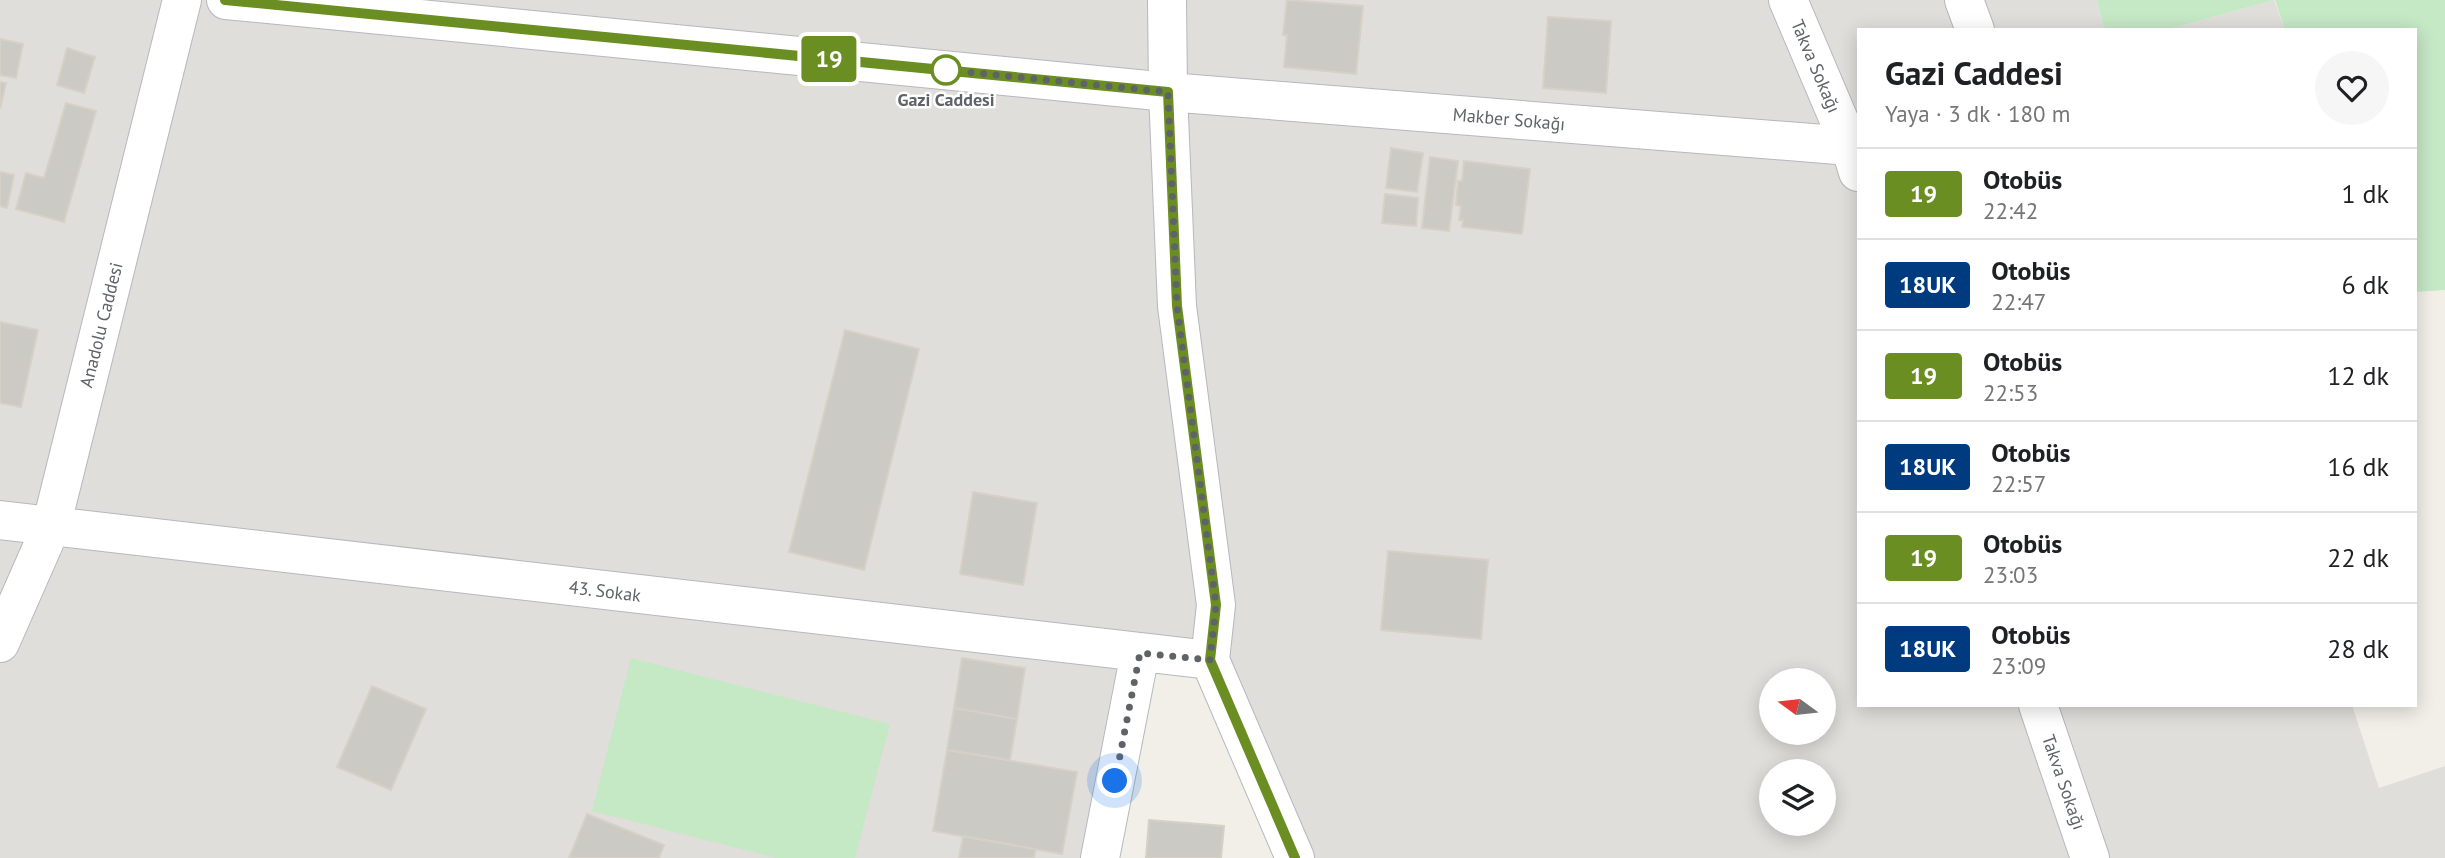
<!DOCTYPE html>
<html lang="tr">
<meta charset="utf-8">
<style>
body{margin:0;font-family:"PT Sans",sans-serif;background:#f6f6f6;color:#202124;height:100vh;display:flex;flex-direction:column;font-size:26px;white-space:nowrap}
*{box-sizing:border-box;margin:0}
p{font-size:23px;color:#757577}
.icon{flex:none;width:38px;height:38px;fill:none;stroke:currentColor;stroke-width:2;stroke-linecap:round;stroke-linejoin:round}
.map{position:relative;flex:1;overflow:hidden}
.drawer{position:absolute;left:1857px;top:28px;width:560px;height:679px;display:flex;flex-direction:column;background:#fff;border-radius:0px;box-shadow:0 4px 18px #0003}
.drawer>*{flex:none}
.badge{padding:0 14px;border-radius:5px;font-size:24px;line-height:46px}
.needle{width:46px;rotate:285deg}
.fabs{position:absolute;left:1759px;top:668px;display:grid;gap:14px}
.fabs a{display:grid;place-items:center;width:77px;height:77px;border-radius:50%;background:#fff;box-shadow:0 4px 18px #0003;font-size:35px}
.you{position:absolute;width:35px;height:35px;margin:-18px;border:5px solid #fff;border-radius:50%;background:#1a73e8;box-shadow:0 0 0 10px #1a73e833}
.map>.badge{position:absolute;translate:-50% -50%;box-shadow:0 0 0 4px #fff}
.round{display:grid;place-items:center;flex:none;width:74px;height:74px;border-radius:37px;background:#f6f6f6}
.summary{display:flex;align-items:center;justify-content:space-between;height:119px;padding:0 28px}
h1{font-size:33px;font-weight:600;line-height:52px}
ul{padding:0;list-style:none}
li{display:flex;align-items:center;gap:21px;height:91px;padding:0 28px;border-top:2px solid #e0e0e0}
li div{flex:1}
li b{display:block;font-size:26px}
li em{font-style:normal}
li .badge{min-width:77px;font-weight:700;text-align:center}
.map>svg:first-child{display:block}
.industrial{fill:#e0deda;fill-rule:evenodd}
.green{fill:#c5e8c5}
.building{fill:#cccac5;stroke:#d6d1c6;stroke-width:2}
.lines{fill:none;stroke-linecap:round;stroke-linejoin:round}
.minor-casing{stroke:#b5b8bc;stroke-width:40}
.minor{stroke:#fff;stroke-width:38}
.line-casing{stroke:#fff;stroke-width:16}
.line{stroke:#6b8e23;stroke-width:10}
.walk{stroke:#5f6368;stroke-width:7;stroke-dasharray:0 12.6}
.stop-dot{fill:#fff;stroke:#6b8e23;stroke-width:3.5}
.labels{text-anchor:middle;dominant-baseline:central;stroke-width:5;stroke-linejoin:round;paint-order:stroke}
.street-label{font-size:18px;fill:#5f6368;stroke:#fff}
.stop-label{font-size:18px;font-weight:bold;fill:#5f6368;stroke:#fff}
</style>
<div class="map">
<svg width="2445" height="858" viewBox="0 0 2445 858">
<rect width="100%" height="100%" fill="#f1efe8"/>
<path class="industrial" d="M 0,0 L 2097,0 L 2104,30 L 1858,30 L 1858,705 L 2352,705 L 2379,788 L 2445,766 L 2445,858 L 1293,858 L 1205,675 L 1145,671 L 1111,858 L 0,858 ZM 1771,681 L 1824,681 L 1824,733 L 1771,733 ZM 1771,772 L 1824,772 L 1824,824 L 1771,824 Z
M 2274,0 L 2285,30 L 2166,30 Z"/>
<path class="green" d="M 2097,0 L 2274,0 L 2166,30 L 2104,30 Z
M 2275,0 L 2445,0 L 2445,290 L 2415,292 L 2415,30 L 2285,30 Z
M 631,658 L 890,724 L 855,858 L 777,858 L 592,811 Z"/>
<path class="building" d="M 1287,0 L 1363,6 L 1356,74 L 1284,67 L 1287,35 L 1283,35 Z
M 1548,17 L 1611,21 L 1606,93 L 1543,88 Z
M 0,39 L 23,44 L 16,78 L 0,75 Z
M 67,48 L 95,57 L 84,93 L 57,85 Z
M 0,82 L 6,83 L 0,109 Z
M 66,103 L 96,111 L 64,222 L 16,209 L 26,173 L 44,178 Z
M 1391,148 L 1423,153 L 1417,192 L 1386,188 Z
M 1430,157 L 1458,161 L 1449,231 L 1422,228 Z
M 1464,161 L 1530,169 L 1522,234 L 1462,227 L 1463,220 L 1459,220 L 1461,206 L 1456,205 L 1458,181 L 1462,181 Z
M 0,172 L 14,175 L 7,208 L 0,206 Z
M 1385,194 L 1418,198 L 1416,226 L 1382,223 Z
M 0,322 L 38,330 L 21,407 L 0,403 Z
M 845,330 L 919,349 L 864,570 L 789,552 Z
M 973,492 L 1037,503 L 1023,585 L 960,574 Z
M 1388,551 L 1488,560 L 1481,639 L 1381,630 Z
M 962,658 L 1025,668 L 1017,719 L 954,708 Z
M 372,686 L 426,709 L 391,790 L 337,767 Z
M 954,708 L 1017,719 L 1010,760 L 947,750 Z
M 947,750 L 1077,772 L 1062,854 L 933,831 Z
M 587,814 L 664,845 L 659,858 L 569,858 Z
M 1149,820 L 1224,826 L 1221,858 L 1146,858 Z
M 963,836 L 1036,849 L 1034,858 L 959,858 Z"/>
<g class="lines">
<defs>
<path id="minor" d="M 226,0 L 1168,92 L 1850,146
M 1167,0 L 1168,92 L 1177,306 L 1216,605 L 1210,660 L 1295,858
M 1788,0 L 1850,146 L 1858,172
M 1964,0 L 1975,30
M 0,520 L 1210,660
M 0,643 L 51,527 L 182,0
M 2038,705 L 2090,858
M 1100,858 L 1140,653"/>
</defs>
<use href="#minor" class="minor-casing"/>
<use href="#minor" class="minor"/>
</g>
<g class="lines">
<defs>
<path id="line" d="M 225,0 L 1168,92 L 1177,306 L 1216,605 L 1210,660 L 1295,858"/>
</defs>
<use href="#line" class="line-casing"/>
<use href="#line" class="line"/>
<path class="walk" d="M 946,70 L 1168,92 L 1177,306 L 1216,605 L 1210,660 L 1140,653 L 1115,781"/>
</g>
<circle class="stop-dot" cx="946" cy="70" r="14"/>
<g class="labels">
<g class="street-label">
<text transform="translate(1816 66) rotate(67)">Takva Sokağı</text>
<text transform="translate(1509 119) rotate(5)">Makber Sokağı</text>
<text transform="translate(101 325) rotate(-76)">Anadolu Caddesi</text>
<text transform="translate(605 591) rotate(7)">43. Sokak</text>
<text transform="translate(2064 782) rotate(71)">Takva Sokağı</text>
</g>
<g class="stop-label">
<text x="946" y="99">Gazi Caddesi</text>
</g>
</g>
</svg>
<div class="fabs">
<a><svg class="needle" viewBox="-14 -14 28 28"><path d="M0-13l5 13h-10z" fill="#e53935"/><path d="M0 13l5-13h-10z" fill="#757577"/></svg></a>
<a><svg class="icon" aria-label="layers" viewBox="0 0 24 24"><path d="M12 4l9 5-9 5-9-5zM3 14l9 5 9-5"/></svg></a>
</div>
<div class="you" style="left:1115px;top:781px"></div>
<b class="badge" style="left:829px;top:59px;background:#6b8e23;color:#fff">19</b>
<section class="drawer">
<div class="summary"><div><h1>Gazi Caddesi</h1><p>Yaya · 3 dk · 180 m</p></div><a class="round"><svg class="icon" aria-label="heart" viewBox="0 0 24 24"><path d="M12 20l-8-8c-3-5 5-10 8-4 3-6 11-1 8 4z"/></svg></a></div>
<ul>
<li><span class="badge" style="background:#6b8e23;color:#fff">19</span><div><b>Otobüs</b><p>22:42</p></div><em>1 dk</em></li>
<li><span class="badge" style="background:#003b80;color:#fff">18UK</span><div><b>Otobüs</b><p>22:47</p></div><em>6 dk</em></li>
<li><span class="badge" style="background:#6b8e23;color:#fff">19</span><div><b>Otobüs</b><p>22:53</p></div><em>12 dk</em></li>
<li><span class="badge" style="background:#003b80;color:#fff">18UK</span><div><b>Otobüs</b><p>22:57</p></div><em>16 dk</em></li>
<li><span class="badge" style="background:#6b8e23;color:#fff">19</span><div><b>Otobüs</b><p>23:03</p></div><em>22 dk</em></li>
<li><span class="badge" style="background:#003b80;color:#fff">18UK</span><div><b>Otobüs</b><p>23:09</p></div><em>28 dk</em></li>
</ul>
</section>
</div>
